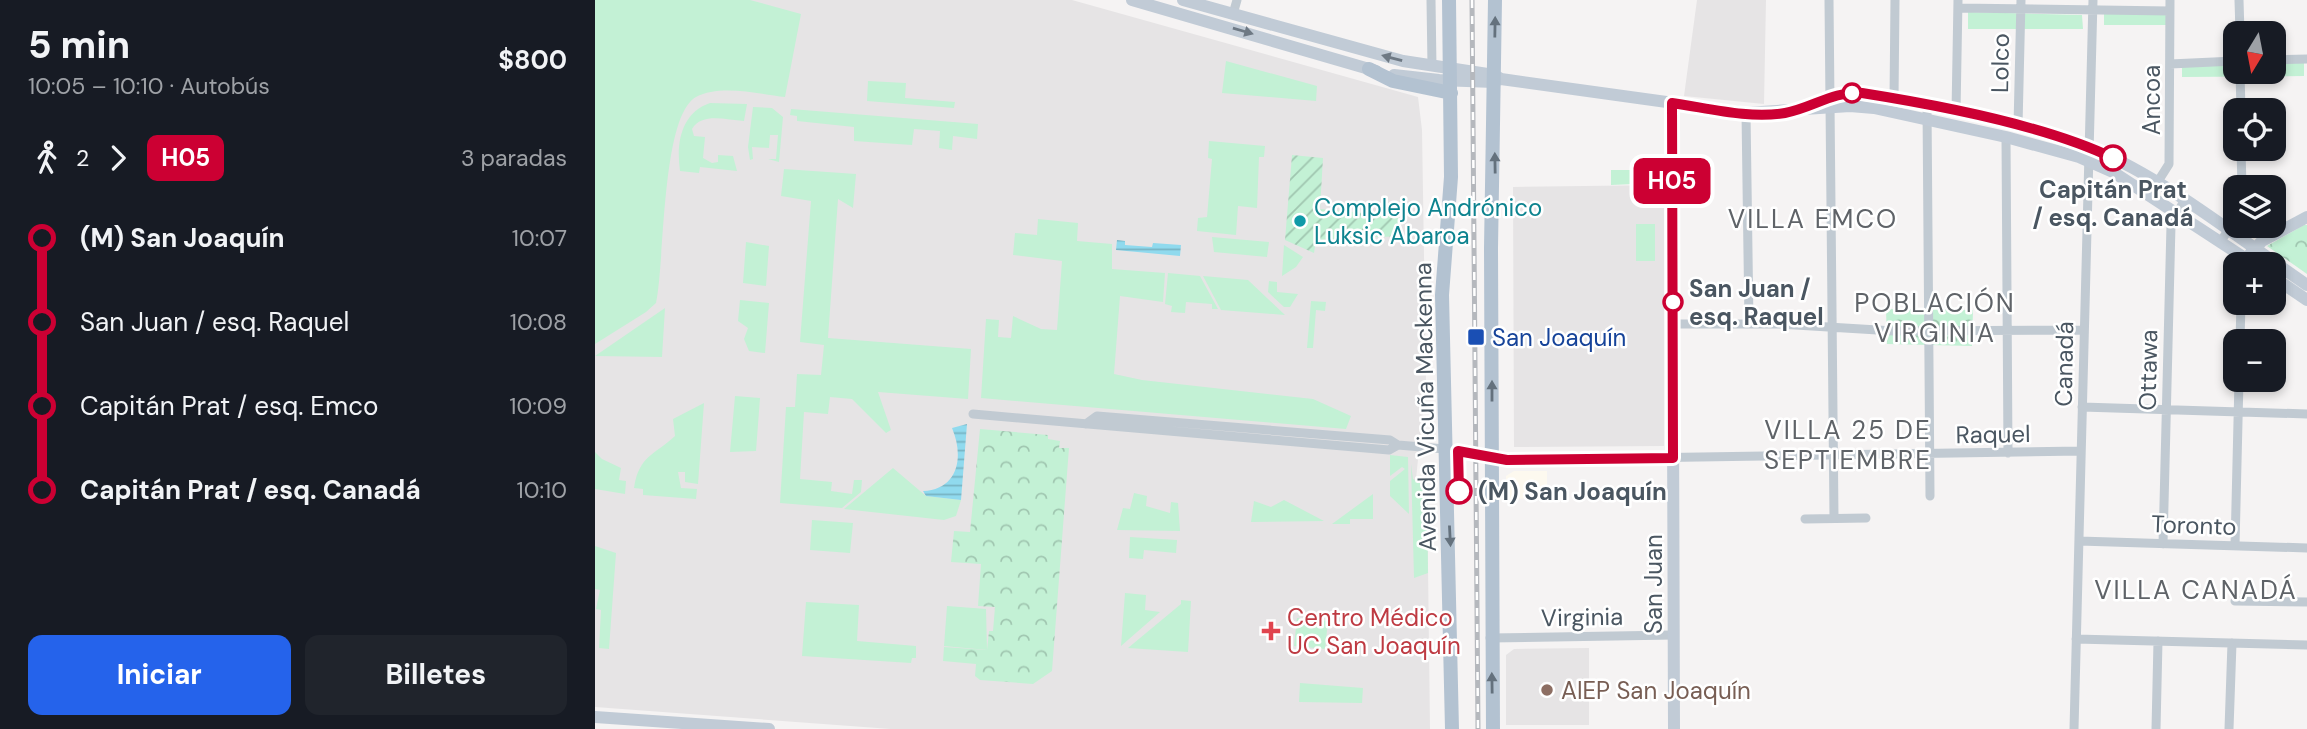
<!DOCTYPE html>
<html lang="es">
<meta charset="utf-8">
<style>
body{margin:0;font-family:"DM Sans",sans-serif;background:#20242c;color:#f1f3f6;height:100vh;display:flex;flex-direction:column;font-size:26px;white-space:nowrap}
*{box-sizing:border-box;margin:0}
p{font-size:23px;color:#9ea1a6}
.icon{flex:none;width:38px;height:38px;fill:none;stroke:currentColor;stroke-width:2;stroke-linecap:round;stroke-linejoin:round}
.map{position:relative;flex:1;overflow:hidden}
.drawer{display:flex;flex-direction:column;background:#171b24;width:595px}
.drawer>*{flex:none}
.badge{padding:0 14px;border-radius:10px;font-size:24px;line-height:46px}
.needle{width:46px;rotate:190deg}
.fabs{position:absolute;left:1628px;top:21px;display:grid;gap:14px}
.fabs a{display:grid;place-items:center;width:63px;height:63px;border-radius:14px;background:#171b24;box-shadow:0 4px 10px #0003;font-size:35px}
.map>.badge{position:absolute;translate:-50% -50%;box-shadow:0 0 0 4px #fff}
.legs{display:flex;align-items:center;gap:10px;height:77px;padding:0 28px;font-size:23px}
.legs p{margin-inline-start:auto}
.head{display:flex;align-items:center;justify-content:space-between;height:119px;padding:0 28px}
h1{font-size:38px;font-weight:700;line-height:52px}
.primary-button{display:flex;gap:14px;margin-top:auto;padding:14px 28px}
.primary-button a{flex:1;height:80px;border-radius:14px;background:#2563eb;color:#fff;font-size:28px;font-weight:700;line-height:80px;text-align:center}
.primary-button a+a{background:#20242c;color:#f1f3f6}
ul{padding:0 28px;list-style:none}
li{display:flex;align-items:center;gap:24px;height:84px;font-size:26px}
li i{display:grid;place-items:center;width:10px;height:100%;margin:0 9px;background:currentColor}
li i::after{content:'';width:18px;height:18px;margin:-9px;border:5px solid;border-radius:50%;background:#171b24}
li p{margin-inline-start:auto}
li:first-child i{background:linear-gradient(#0000 50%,currentColor 0)}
li:last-child i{background:linear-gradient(currentColor 50%,#0000 0)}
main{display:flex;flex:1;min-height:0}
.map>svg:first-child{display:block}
.commercial{fill:#fdf9ef}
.education{fill:#e6e4e5}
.grass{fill:#c3f1d5}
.forest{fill:url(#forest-crowns)}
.garden{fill:url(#garden-furrows)}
.water{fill:url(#water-rules)}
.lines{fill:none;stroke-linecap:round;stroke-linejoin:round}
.street{stroke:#c1cad2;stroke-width:9}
.secondary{stroke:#c1cbd6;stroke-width:12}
.primary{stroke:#b3c2d1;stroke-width:14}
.rail-casing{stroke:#b5b8bd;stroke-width:5}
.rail{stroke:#fff;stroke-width:2.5;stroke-dasharray:8;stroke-linecap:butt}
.oneway{fill:#64717d}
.oneway2{fill:#6e7984}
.line-1-casing{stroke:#fff;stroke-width:16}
.line-1{stroke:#c03;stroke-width:10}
.stop-1-dot{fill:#fff;stroke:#c03;stroke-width:3.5}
.culture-dot{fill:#0f9aa8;stroke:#fff;stroke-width:2.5}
.transit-dot{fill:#1a4fb4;stroke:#fff;stroke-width:2.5}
.health-dot{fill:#e0444e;stroke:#fff;stroke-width:2.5}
.education-dot{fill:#8d6e63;stroke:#fff;stroke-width:2.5}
.labels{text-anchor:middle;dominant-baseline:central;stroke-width:5;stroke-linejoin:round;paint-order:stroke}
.street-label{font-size:24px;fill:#4a5661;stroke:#fff}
.stop-label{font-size:24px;font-weight:bold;fill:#4a5661;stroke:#fff;text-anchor:start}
.culture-label{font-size:24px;fill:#0d838f;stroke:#fff;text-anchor:start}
.transit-label{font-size:24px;fill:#164399;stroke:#fff;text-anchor:start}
.health-label{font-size:24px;fill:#be3a42;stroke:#fff;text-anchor:start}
.education-label{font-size:24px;fill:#785e54;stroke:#fff;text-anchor:start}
.neighbourhood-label{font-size:26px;letter-spacing:2px;fill:#5f6368;stroke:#fff}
</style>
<main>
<section class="drawer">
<div class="head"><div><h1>5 min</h1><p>10:05 – 10:10 · Autobús</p></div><b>$800</b></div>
<div class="legs"><svg class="icon" aria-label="walk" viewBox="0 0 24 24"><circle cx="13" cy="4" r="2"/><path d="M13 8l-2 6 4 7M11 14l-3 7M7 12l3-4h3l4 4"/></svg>2<svg class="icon" aria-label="forward" viewBox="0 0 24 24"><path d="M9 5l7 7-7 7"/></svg><b class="badge" style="background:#c03;color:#fff">H05</b><p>3 paradas</p></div>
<ul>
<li><i style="color:#c03"></i><b>(M) San Joaquín</b><p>10:07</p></li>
<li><i style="color:#c03"></i><span>San Juan / esq. Raquel</span><p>10:08</p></li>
<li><i style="color:#c03"></i><span>Capitán Prat / esq. Emco</span><p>10:09</p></li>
<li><i style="color:#c03"></i><b>Capitán Prat / esq. Canadá</b><p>10:10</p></li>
</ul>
<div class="primary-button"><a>Iniciar</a><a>Billetes</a></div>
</section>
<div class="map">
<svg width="1712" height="729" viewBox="0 0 1712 729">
<defs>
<pattern id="forest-crowns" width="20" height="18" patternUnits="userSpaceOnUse" patternTransform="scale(1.75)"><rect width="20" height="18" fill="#c3f1d5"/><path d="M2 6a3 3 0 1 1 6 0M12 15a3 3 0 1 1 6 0" fill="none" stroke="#a0c6b0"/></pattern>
<pattern id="garden-furrows" width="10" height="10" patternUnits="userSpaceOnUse" patternTransform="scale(1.75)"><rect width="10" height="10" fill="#c3f1d5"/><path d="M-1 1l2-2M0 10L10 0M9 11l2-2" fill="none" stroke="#a0c6b0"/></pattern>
<pattern id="water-rules" width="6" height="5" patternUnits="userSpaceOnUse" patternTransform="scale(1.75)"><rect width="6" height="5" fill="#90daee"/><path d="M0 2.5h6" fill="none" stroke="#78b4c4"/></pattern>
</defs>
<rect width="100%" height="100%" fill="#f5f3f3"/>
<path class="commercial" d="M 919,471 L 952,471 L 952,498 L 911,499 L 911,476 Z"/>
<path class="education" d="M 0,0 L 477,0 L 823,97 L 827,130 L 831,381 L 821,479 L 832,485 L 835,729 L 296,729 L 0,707 Z
M 1102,0 L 1171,0 L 1169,104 L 1089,96 Z
M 1069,185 L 1069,446 L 919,447 L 918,187 Z
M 994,648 L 994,725 L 911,725 L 911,655 L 919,649 Z"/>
<path class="grass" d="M 0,0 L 155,0 L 206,14 L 190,97 C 164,94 125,84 101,97 C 66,117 70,261 61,303 L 51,312 L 0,344 Z
M 1373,12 L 1487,15 L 1488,29 L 1373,29 Z
M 1509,13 L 1571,14 L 1571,25 L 1509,25 Z
M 631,61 L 722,86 L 721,101 L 627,93 Z
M 1709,62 L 1709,76 L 1587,77 L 1587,67 L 1640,65 L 1640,72 L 1678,72 L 1678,63 Z
M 273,81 L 311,83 L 310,98 L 360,102 L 359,108 L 272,101 Z
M 115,103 L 152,104 L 149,121 C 131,120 107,112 97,129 L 99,136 L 110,137 L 108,158 L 117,163 L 123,162 L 123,155 L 138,156 L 142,171 L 105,167 L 104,173 L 85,171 C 81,143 86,113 115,103 Z
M 158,107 L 177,108 L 188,117 L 184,162 L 173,159 L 181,159 L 183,135 L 175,135 L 174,148 L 157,147 L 158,159 L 155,160 L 153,147 Z
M 196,109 L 383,124 L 382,139 L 358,136 L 357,150 L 344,148 L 345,131 L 319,129 L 317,145 L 259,141 L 259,127 L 202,121 L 202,116 L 195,115 Z
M 614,141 L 670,146 L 669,157 L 664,157 L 662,208 L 643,206 L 641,235 L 602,231 L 603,218 L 612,217 L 617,159 L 613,158 Z
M 189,169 L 261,174 L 258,208 L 243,199 L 233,338 L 376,349 L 373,399 L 283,392 L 296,430 L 291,433 L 257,399 L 235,397 L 233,414 L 209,412 L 205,479 L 237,482 L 236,491 L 257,494 L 259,480 L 267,480 L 266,492 L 247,508 L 185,503 L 191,407 L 200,407 L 202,374 L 226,375 L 229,345 L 205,342 L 216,201 L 186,196 Z
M 1016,170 L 1039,170 L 1039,184 L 1016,185 Z
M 443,219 L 483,223 L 482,241 L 517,244 L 517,269 L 570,273 L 568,302 L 525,296 L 519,374 L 547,380 L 718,399 L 756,416 L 751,429 L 386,398 L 391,319 L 404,320 L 403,337 L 416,338 L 418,316 L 446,329 L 462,330 L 467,261 L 418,255 L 420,233 L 442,235 Z
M 1041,224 L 1060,224 L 1060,261 L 1041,261 Z
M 617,237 L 674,242 L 672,257 L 619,252 Z
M 151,242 L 174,246 L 171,286 L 148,283 Z
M 689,245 L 708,257 L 701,267 L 687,276 Z
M 573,273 L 605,276 L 623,309 L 617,309 L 617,304 L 591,302 L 590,313 L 576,312 L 577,306 L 570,304 Z
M 608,276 L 653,280 L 690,315 L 626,310 Z
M 674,281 L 682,282 L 682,292 L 703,294 L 695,307 L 689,307 L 673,292 Z
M 145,300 L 174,303 L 170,353 L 154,351 L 149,339 L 153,328 L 143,321 Z
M 716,301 L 731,302 L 730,311 L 721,310 L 718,348 L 712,348 Z
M 70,308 L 67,357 L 0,356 Z
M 140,396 L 165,398 L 161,451 L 135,452 Z
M 109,403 L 103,484 L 90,482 L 90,472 L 83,472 L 86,488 L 102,489 L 101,499 L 48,495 L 48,489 L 39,488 C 44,455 60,455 80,436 L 78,419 Z
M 0,452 L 7,459 L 26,468 L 24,480 L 31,481 L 30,494 L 0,489 Z
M 795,455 L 813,457 L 814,514 L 795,496 L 795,481 L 810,469 L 807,467 L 795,476 Z
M 816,464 L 818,479 L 832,485 L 833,573 L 819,578 Z
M 298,468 L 331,496 L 366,500 L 361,516 L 349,520 L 249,509 Z
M 539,493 L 552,496 L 551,506 L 575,513 L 576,502 L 583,503 L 585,531 L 522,530 L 528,508 L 535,509 Z
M 778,494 L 778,519 L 755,519 L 755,524 L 737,524 Z
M 689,500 L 729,521 L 656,522 L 659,501 L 676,507 Z
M 217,520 L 258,523 L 255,553 L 215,550 Z
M 535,537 L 582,540 L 581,553 L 549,550 L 548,559 L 534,558 Z
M 0,546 L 21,553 L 14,649 L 4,648 L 6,610 L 1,609 L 5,590 L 0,589 Z
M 530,593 L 551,595 L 550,610 L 565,612 L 526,646 Z
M 586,600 L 596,601 L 593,652 L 533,648 L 586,604 Z
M 211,602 L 264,605 L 262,641 L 321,646 L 321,658 L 317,658 L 316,663 L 207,656 Z
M 352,606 L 391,609 L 392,650 L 349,646 Z
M 702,618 L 733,621 L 730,649 L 699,646 Z
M 705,683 L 768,688 L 767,703 L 704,702 Z"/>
<path class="forest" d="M 1709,225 L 1712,225 L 1712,274 L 1672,246 Z
M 1291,309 L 1378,310 L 1377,346 L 1292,344 Z
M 385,429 L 453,435 L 453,439 L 465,441 L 464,448 L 474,448 L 457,671 L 438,684 L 385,680 L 380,676 L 381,664 L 348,661 L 349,647 L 392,650 L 394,631 L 398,631 L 400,607 L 383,606 L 386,564 L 356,562 L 359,531 L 375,532 Z"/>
<path class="garden" d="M 697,155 L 728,158 L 725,209 L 803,216 L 806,236 L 721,240 L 719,253 L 690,240 Z"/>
<path class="water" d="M 522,240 L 530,241 L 530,245 L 557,247 L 558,243 L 586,245 L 585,256 L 521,250 Z
M 372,424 L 366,500 L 331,496 L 328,491 C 364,489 369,456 357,428 Z"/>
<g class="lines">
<path class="street" d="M 836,0 L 837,66
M 1234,0 L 1239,518
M 1644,0 L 1645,33
M 1363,8 L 1575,11
M 638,14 L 642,0
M 1678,60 L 1712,59
M 1575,64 L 1640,61
M 1645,72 L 1646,110
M 1299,99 L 1300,0
M 1332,106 L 1335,496
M 1361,112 L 1363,0
M 1151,113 L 1154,323
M 1423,126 L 1426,0
M 1411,137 L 1413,453
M 1646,149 L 1647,187
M 1555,194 L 1574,164 L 1575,0
M 1626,241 L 1640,220
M 1078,324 L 1184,324 L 1299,331 L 1489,330
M 1645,341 L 1646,303
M 1487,407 L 1712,414
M 378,414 L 794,450 L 803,445
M 491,424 L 502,416 L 795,440 L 803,445 L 850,449 L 912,460 L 1486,451
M 1210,519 L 1271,518
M 1484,541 L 1712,548
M 1568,544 L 1576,225 L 1589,201
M 1640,546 L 1644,380
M 1640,601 L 1712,602
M 895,638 L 1079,635
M 1481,639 L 1712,645
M 1479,729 L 1498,0
M 1561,729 L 1563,641
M 1634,729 L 1637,643"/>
<path class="secondary" d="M 537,0 L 781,71
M 588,0 L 808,61 L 899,75 L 906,79 L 1151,113 L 1255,106 L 1279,108 L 1411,137 L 1484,157 L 1518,172 L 1659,264
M 799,75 L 844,80 L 899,82 L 905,79
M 1077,103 L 1079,729
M 1214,107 C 1245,81 1291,97 1326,104 C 1383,117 1443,126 1497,148 C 1574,181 1643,238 1712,285
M 1655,254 L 1667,241 L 1712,217
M 1678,277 L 1712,300
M 0,717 L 174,729"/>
<path class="primary" d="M 854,0 L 856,177 L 847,295 L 857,729
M 774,69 L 798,81 L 856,93
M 898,729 L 896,248 L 900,0"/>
<defs>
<path id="rail" d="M 877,0 L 883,729"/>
</defs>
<use href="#rail" class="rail-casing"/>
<use href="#rail" class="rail"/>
</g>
<defs><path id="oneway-solid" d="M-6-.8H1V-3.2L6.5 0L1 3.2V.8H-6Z" transform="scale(1.75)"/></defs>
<g class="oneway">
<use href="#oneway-solid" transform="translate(900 27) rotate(-89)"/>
<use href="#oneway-solid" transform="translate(900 163) rotate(-91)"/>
<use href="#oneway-solid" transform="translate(897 391) rotate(-90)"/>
<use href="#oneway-solid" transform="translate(855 536) rotate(87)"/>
<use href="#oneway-solid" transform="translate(897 683) rotate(-91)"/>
</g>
<g class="oneway2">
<use href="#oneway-solid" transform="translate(648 31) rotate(16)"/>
<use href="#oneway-solid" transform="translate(797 58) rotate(-165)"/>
</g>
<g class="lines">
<defs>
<path id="line-1" d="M 864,491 L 863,451 L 912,460 L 1078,458 L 1077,103 C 1113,108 1153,119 1190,113 C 1218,108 1237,91 1267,93 C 1343,105 1450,125 1518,158"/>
</defs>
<use href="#line-1" class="line-1-casing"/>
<use href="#line-1" class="line-1"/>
</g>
<g class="stop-1-dot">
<circle cx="1257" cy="93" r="9"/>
<circle cx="1518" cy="158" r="12"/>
<circle cx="1078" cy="302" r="9"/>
<circle cx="864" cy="491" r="12"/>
</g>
<circle class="culture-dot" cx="705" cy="221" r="7"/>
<rect class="transit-dot" x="872" y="328" width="18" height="18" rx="3.5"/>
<path class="health-dot" d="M672.5 620.5h7v7h7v7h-7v7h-7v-7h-7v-7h7z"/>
<circle class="education-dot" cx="952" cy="690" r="7"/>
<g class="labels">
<g class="street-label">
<text transform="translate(1405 63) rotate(-89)">Lolco</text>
<text transform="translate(1556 100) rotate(-90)">Ancoa</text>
<text transform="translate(1469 364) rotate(-89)">Canadá</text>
<text transform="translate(1553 370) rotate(-89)">Ottawa</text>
<text transform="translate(830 407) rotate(-91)">Avenida Vicuña Mackenna</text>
<text transform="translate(1398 434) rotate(-1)">Raquel</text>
<text transform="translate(1599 525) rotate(2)">Toronto</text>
<text transform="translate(1058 584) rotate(-90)">San Juan</text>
<text transform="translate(987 617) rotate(-1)">Virginia</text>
</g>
<g class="stop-label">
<text x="1518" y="189" text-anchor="middle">Capitán Prat<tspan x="1518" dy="28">/ esq. Canadá</tspan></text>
<text x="1094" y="288">San Juan /<tspan x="1094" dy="28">esq. Raquel</tspan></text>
<text x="883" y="491">(M) San Joaquín</text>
</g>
<g class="culture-label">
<text x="719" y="207">Complejo Andrónico<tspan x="719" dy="28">Luksic Abaroa</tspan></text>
</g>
<g class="transit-label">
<text x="897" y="337">San Joaquín</text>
</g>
<g class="health-label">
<text x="692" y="617">Centro Médico<tspan x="692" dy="28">UC San Joaquín</tspan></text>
</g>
<g class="education-label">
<text x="966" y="690">AIEP San Joaquín</text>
</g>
<g class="neighbourhood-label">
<text x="1218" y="219">VILLA EMCO</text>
<text x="1340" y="303">POBLACIÓN<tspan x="1340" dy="30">VIRGINIA</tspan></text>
<text x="1253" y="430">VILLA 25 DE<tspan x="1253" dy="30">SEPTIEMBRE</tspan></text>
<text x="1601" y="590">VILLA CANADÁ</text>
</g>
</g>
</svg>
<div class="fabs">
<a><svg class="needle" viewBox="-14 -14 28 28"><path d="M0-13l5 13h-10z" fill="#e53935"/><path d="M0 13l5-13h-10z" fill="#9ea1a6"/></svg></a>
<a><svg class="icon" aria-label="locate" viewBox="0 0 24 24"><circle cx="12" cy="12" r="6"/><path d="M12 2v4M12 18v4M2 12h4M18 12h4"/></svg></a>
<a><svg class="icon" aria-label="layers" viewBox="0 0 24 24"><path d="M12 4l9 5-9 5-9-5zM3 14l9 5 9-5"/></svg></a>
<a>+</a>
<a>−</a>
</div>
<b class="badge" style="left:1077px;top:181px;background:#c03;color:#fff">H05</b>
</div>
</main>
